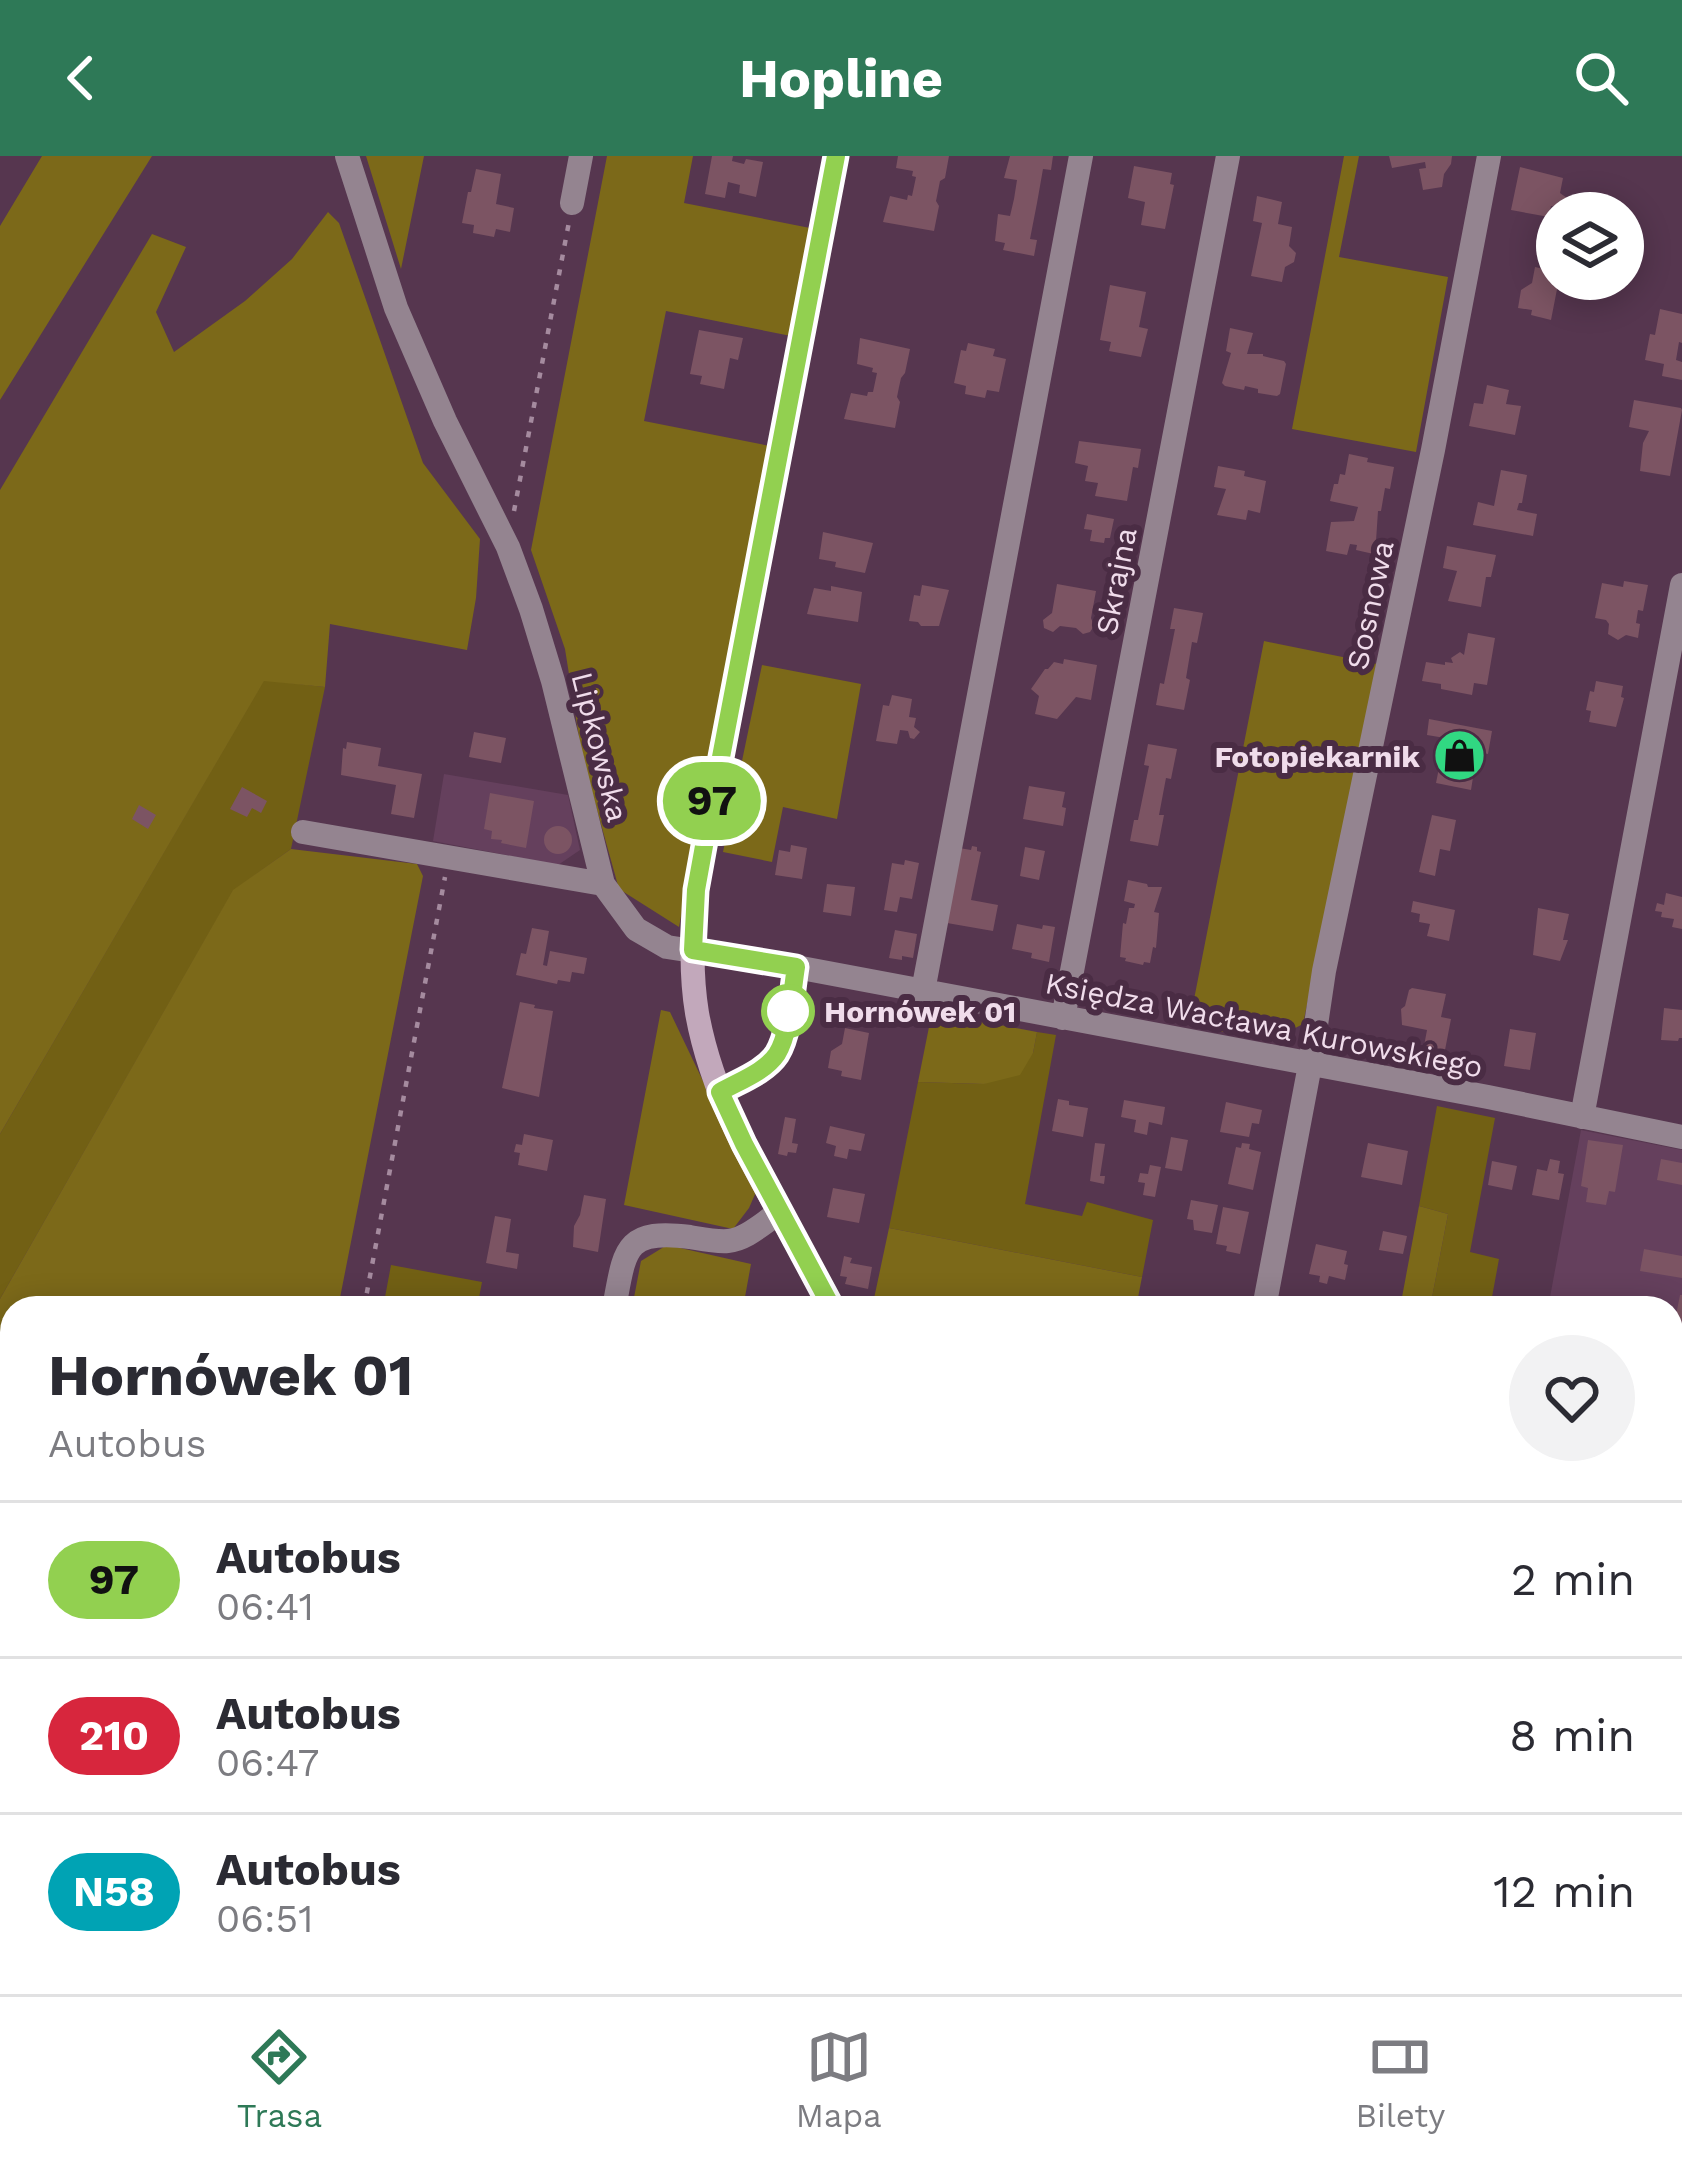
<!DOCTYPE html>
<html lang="pl">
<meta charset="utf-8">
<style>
body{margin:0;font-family:"Work Sans",sans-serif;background:#f2f2f3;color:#2b2b33;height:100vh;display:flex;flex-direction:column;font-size:45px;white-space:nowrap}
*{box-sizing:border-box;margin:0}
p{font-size:39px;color:#7c7c81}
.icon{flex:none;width:66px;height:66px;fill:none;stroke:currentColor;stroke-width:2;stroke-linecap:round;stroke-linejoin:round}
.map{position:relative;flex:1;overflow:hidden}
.details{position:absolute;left:0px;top:1140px;width:1683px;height:699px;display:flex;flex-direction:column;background:#fff;border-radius:36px 36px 0 0;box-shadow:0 6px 30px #0003}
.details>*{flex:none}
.badge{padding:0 24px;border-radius:39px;font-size:42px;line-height:78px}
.tools{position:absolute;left:1536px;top:36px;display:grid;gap:24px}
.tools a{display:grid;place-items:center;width:108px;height:108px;border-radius:50%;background:#fff;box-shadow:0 6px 30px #0003;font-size:60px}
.map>.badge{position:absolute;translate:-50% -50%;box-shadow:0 0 0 6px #fff}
.round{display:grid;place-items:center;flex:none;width:126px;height:126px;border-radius:63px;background:#f2f2f3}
.head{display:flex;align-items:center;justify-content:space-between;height:204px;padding:0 48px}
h1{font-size:57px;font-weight:700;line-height:90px}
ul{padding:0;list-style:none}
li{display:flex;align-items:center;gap:36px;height:156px;padding:0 48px;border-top:3px solid #e1e1e2}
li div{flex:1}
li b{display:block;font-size:45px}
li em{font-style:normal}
li .badge{min-width:132px;font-weight:700;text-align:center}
header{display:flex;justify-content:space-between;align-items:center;height:156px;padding:0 48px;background:#2e7957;color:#fff;font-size:54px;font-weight:700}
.tab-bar{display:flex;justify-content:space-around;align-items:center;height:168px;border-top:3px solid #e1e1e2;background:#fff;font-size:33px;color:#7c7c81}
.tab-bar a{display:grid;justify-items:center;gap:6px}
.tab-bar .active{color:#2e7957}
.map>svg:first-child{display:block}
.built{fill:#65405d}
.green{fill:#726014}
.forest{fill:#7c6919}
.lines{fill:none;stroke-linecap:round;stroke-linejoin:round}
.stream{stroke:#198a9f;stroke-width:6}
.building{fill:#7c5463}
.path{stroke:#a58b9f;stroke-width:4.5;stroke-dasharray:6 9;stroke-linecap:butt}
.lane{stroke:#948490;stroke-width:12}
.street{stroke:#948490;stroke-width:24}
.secondary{stroke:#c2a8bb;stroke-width:24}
.line-casing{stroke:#fff;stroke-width:27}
.line{stroke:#92d050;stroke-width:18}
.stop-dot{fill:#fff;stroke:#92d050;stroke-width:6}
.labels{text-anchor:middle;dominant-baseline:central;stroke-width:12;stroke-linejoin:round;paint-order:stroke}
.street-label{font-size:30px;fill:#f0dceb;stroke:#4a2c44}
.poi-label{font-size:30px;font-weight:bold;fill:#f0dceb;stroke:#4a2c44;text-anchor:end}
.stop-label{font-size:30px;font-weight:bold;fill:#f0dceb;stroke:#4a2c44;text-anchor:start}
</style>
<header><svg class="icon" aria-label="back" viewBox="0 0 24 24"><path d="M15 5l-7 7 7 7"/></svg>Hopline<svg class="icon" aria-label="search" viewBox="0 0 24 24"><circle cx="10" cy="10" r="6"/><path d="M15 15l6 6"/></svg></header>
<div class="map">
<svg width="1682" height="1838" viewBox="0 0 1682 1838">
<rect width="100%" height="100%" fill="#56364f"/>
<path class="built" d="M 444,618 L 568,639 L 580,694 L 558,709 L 433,685 Z
M 1581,974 L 1682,994 L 1682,1237 L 1671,1296 L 1671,1152 L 1548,1152 Z
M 1419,1827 L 1571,1827 L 1569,1838 L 1417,1838 Z"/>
<path class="green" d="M 264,524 L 325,531 L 291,693 L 233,735 L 0,1143 L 0,978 Z
M 1037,876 L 1056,879 L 1025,1048 L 1082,1060 L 1087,1046 L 1153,1064 L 1142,1121 L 889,1072 L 918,926 L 984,928 L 1033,897 Z
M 1437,950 L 1495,962 L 1470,1096 L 1499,1103 L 1490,1152 L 1430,1152 L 1448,1058 L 1419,1050 Z
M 391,1109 L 482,1126 L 477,1152 L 383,1152 Z
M 1671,1806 L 1682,1808 L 1682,1838 L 1569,1838 L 1571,1827 L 1671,1827 Z"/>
<path class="forest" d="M 42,0 L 152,0 L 0,244 L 0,70 Z
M 366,0 L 424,0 L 401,113 Z
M 607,0 L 693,0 L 684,47 L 810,72 L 791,180 L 666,155 L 644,265 L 770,290 L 679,771 L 619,733 L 582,600 L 565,493 L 531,394 Z
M 1344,0 L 1359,0 L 1339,101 L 1448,121 L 1416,296 L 1292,273 Z
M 328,56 L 339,67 L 423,307 L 480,383 L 476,442 L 467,494 L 330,468 L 325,531 L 264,525 L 0,978 L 0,334 L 152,78 L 186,91 L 156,156 L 174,196 L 245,145 L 292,103 Z
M 1264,485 L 1377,508 L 1303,868 L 1270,885 L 1189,869 Z
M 762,509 L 861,528 L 837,663 L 783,651 L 772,706 L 723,696 Z
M 291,693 L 417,708 L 423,720 L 338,1152 L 12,1152 L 12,1827 L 614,1827 L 612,1838 L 0,1838 L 0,1143 L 233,734 Z
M 661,854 L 670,856 L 756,1036 L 749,1052 L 733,1073 L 624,1049 Z
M 932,856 L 1037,876 L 1033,897 L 1020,919 L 984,928 L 918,926 Z
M 1419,1050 L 1448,1058 L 1430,1152 L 1400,1152 Z
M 889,1072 L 1142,1121 L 1136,1152 L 872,1152 Z
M 667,1089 L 751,1108 L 743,1152 L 632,1152 L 641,1105 Z
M 745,1827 L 872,1827 L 870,1838 L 743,1838 Z
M 1272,1827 L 1419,1827 L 1417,1838 L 1270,1838 Z"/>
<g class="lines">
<path class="stream" d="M 0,1552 L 12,1556
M 303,1827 L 310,1838
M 70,1838 L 78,1827"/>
</g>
<path class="building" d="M 712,0 L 733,0 L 732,5 L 744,8 L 746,3 L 763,6 L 756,41 L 739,37 L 740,29 L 728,26 L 725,42 L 705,38 Z
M 898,0 L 949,0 L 945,22 L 940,25 L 936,45 L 939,50 L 934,75 L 883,66 L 890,40 L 907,44 L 908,39 L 912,40 L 916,21 L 912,20 L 913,15 L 896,12 Z
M 1010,0 L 1053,0 L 1051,14 L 1043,13 L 1037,47 L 1030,83 L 1037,84 L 1034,100 L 1003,94 L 1005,87 L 995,85 L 998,58 L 1010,60 L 1014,43 L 1017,24 L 1004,22 Z
M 1389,0 L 1452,0 L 1451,8 L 1444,18 L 1442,31 L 1423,34 L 1419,13 L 1426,12 L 1425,6 L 1392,12 Z
M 1134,10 L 1172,17 L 1170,28 L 1174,29 L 1165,73 L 1141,69 L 1145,46 L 1128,42 Z
M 1520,11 L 1563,22 L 1560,37 L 1567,42 L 1566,48 L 1561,52 L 1551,50 L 1549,61 L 1511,54 Z
M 476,13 L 501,18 L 496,48 L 514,52 L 510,76 L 496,73 L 494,81 L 473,77 L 474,69 L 462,67 L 468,36 L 471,36 Z
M 1257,40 L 1282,46 L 1278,68 L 1292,71 L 1289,90 L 1296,97 L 1294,106 L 1285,111 L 1282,126 L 1251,120 L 1262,67 L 1253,65 Z
M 1535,111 L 1557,116 L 1557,123 L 1559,123 L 1551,164 L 1531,159 L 1532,154 L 1518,152 L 1521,134 L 1532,127 Z
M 1110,129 L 1146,136 L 1139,171 L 1148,173 L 1141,201 L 1109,195 L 1111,186 L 1100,184 Z
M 1660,153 L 1682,158 L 1682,187 L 1679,186 L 1676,204 L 1682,206 L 1682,224 L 1662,220 L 1664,208 L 1645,204 L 1650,178 L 1655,179 Z
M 1230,172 L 1253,177 L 1247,198 L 1263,198 L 1263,200 L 1284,205 L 1286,208 L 1280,238 L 1277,240 L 1258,237 L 1258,233 L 1245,230 L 1244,234 L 1225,230 L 1222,227 L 1231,197 L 1226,195 Z
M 699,174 L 743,182 L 738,204 L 730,202 L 724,233 L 700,228 L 702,220 L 690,218 Z
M 860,182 L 910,193 L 905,217 L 901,222 L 899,231 L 897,241 L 900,246 L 895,272 L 844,263 L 851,237 L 867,240 L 868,236 L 873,236 L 877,217 L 872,216 L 873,212 L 857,208 Z
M 968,187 L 995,193 L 993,200 L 1006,203 L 999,236 L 987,234 L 985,242 L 965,238 L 966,230 L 954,227 L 961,194 L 966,195 Z
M 1487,229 L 1509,234 L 1506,248 L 1521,250 L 1515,279 L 1469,270 L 1474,247 L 1483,248 Z
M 1634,244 L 1681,252 L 1682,254 L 1670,320 L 1640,315 L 1643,287 L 1649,275 L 1629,271 Z
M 1079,285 L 1141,293 L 1138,312 L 1133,311 L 1127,345 L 1095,340 L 1098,327 L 1085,325 L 1088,310 L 1075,307 Z
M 1349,298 L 1368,302 L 1367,306 L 1394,311 L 1390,333 L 1385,332 L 1381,355 L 1378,355 L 1376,385 L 1380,385 L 1378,399 L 1356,394 L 1357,389 L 1350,388 L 1347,399 L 1326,395 L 1331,366 L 1354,365 L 1358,351 L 1330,345 L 1334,328 L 1338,328 L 1340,318 L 1345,319 Z
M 1218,310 L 1245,315 L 1244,320 L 1266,325 L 1260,357 L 1248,354 L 1246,364 L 1217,359 L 1226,333 L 1214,331 Z
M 1501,314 L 1527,319 L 1522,347 L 1519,347 L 1517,354 L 1537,358 L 1533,380 L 1473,369 L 1478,346 L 1494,350 Z
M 1087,358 L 1114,363 L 1110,382 L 1105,382 L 1104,387 L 1090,385 L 1092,374 L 1084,373 Z
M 823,376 L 873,387 L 865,417 L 835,411 L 836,406 L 819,403 Z
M 1447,390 L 1496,399 L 1491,421 L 1486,421 L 1481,451 L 1448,445 L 1457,415 L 1443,412 Z
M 1624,425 L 1648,429 L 1643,455 L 1638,454 L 1636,467 L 1640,468 L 1638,482 L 1626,479 L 1618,484 L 1608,478 L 1609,468 L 1606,464 L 1595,462 L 1602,427 L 1623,431 Z
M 1057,428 L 1096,435 L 1091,462 L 1094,470 L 1090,476 L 1083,478 L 1076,472 L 1060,470 L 1053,476 L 1044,472 L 1043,464 L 1052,457 Z
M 922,429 L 949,434 L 939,470 L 921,470 L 918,466 L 909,465 L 914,439 L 920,440 Z
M 831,430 L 862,436 L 858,466 L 807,458 L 814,432 L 831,435 Z
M 1174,452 L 1203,457 L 1197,487 L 1192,486 L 1186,522 L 1190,524 L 1184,554 L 1156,549 L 1160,527 L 1164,528 L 1175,473 L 1170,473 Z
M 1468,477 L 1495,482 L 1487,529 L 1474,527 L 1472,539 L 1441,533 L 1441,528 L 1422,525 L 1426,506 L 1445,509 L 1445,506 L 1453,507 L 1451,502 L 1460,496 L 1464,499 Z
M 1064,503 L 1097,509 L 1091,544 L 1076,541 L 1057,563 L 1035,558 L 1039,540 L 1031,533 L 1045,513 L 1048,513 L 1054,506 L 1063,508 Z
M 1596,525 L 1623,530 L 1621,541 L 1624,542 L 1616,571 L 1589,566 L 1591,555 L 1586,554 L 1590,535 L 1594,536 Z
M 892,539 L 912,543 L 909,561 L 916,562 L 914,571 L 920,576 L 914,583 L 910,582 L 908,575 L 900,574 L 897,588 L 876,585 L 883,549 L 889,550 Z
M 1429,563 L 1492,575 L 1488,598 L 1478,596 L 1479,589 L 1471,587 L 1466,613 L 1474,615 L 1471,634 L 1436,627 L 1445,582 L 1427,579 Z
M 474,576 L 506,582 L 501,607 L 469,601 Z
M 347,586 L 381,592 L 378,610 L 422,618 L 414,662 L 391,658 L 396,629 L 341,619 L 343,592 L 346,593 Z
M 1148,588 L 1177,593 L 1171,623 L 1166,622 L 1159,659 L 1164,659 L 1158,690 L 1130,685 L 1134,664 L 1138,664 L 1149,610 L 1144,609 Z
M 1029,630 L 1065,636 L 1062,651 L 1066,652 L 1063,670 L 1023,663 Z
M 242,631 L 267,645 L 261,657 L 252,652 L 247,661 L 230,653 Z
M 490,637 L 534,645 L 526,692 L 501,687 L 502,684 L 491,683 L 492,675 L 484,673 Z
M 139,649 L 156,659 L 148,673 L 132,663 Z
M 1432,659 L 1456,664 L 1450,695 L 1440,693 L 1435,720 L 1419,716 Z
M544 684a14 14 0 1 1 28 0a14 14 0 1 1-28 0Z
M 791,689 L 807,692 L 802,723 L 775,719 L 779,694 L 790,696 Z
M 972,690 L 977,691 L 977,695 L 981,696 L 971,744 L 998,749 L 993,775 L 947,767 L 959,692 L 971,694 Z
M 1025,691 L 1045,695 L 1039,724 L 1020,720 Z
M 905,704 L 919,707 L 912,743 L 900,741 L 897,756 L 884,754 L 892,707 L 904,709 Z
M 1128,724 L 1147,728 L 1148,731 L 1162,731 L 1154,756 L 1159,757 L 1156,792 L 1153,791 L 1150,807 L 1144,806 L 1143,809 L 1125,805 L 1126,802 L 1120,801 L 1123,767 L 1126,768 L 1129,752 L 1134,752 L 1135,748 L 1124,745 Z
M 827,728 L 855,731 L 851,760 L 823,756 Z
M 1666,737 L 1682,741 L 1682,773 L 1672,771 L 1674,763 L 1661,761 L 1662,756 L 1655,755 L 1657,747 L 1664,749 Z
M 1413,745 L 1455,754 L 1449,785 L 1427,780 L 1430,768 L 1419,766 L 1420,758 L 1411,756 Z
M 1538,752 L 1569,758 L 1563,784 L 1568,784 L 1560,805 L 1533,799 Z
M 1017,768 L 1042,773 L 1043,769 L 1055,771 L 1049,806 L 1031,802 L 1032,797 L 1012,793 Z
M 532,772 L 549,775 L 543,809 L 547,810 L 550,795 L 587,802 L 584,818 L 572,816 L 570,826 L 558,824 L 557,828 L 516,819 L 521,797 L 526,798 Z
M 895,774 L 917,778 L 913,802 L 902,800 L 902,804 L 889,802 Z
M 1412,832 L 1446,838 L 1441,861 L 1451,863 L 1445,894 L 1424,890 L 1427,874 L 1402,869 L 1401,853 L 1405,850 L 1409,834 Z
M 520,846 L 535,849 L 534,852 L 553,855 L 539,941 L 502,932 Z
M 1664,852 L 1682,854 L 1682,882 L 1679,882 L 1678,885 L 1661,884 Z
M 845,872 L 869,877 L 861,924 L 841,920 L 842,915 L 828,912 L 831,895 L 842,888 Z
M 1510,873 L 1536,877 L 1530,914 L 1504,910 Z
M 1058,943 L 1069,945 L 1069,949 L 1088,952 L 1083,981 L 1052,975 Z
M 1124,944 L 1165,951 L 1162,969 L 1149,966 L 1147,979 L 1134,976 L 1136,964 L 1121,961 Z
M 1226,946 L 1262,954 L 1259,968 L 1252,967 L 1249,981 L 1220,976 Z
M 785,961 L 796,963 L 792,987 L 798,988 L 796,997 L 788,996 L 787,1000 L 778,998 Z
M 830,970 L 865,978 L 861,995 L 849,993 L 847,1003 L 834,1000 L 836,990 L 826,987 Z
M 524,978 L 553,984 L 547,1015 L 518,1009 L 520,997 L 514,996 L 516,988 L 522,989 Z
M 1171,981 L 1188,984 L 1182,1015 L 1165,1012 Z
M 1588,984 L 1623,989 L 1615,1036 L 1609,1035 L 1606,1049 L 1586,1046 L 1588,1032 L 1581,1030 Z
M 1095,987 L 1105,988 L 1100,1020 L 1105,1020 L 1104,1028 L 1090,1025 Z
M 1242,987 L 1250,988 L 1249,993 L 1261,996 L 1253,1034 L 1228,1028 L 1236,991 L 1241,992 Z
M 1368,987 L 1408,995 L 1402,1029 L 1361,1021 Z
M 1550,1003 L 1560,1005 L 1558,1017 L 1564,1018 L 1559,1044 L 1532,1039 L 1537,1013 L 1547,1015 Z
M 1661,1003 L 1682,1007 L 1682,1029 L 1657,1024 Z
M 1492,1005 L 1517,1010 L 1512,1034 L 1488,1029 Z
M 1150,1009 L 1161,1011 L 1155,1041 L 1143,1039 L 1145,1027 L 1138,1026 L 1140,1017 L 1148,1018 Z
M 833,1032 L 865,1038 L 859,1067 L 827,1061 Z
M 584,1039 L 606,1043 L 598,1096 L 573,1091 L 574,1070 L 580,1059 Z
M 1191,1044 L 1218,1049 L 1212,1077 L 1194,1074 L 1193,1064 L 1187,1063 Z
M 1223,1051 L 1249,1056 L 1240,1098 L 1226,1095 L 1227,1090 L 1216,1088 Z
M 495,1060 L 511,1063 L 506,1096 L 519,1098 L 517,1113 L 486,1107 Z
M 1383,1075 L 1407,1080 L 1403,1098 L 1379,1094 Z
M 1316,1088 L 1347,1095 L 1344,1108 L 1348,1109 L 1345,1124 L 1329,1120 L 1327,1128 L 1319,1126 L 1320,1120 L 1309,1118 Z
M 1644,1093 L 1682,1100 L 1682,1122 L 1640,1115 Z
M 844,1100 L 852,1102 L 850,1107 L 872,1111 L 868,1133 L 845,1128 L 847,1121 L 840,1120 Z
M 1680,1139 L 1682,1139 L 1682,1237 L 1673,1284 L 1671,1284 L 1671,1185 Z
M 1671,1305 L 1680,1307 L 1678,1317 L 1682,1318 L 1682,1333 L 1671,1331 Z
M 1671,1733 L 1682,1735 L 1677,1757 L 1682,1758 L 1682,1793 L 1671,1790 Z
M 634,1827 L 660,1827 L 658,1836 L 655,1838 L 631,1838 Z"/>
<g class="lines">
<path class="path" d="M 514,355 L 569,66
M 364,1152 L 445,721
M 0,1452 L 12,1449
M 1345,1838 L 1347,1827"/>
<path class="lane" d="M 720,936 C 739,926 765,917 777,898 C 789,877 792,835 796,811"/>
<path class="street" d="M 347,0 L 396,152 L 445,265 L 508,391 L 531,453 L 553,525 L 603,728 L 636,773 L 667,791 L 796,811 L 1488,941 L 1682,981
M 572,47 L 581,0
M 303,676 L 603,728
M 923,835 L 1081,0
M 1063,862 L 1228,0
M 1582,961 L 1682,429
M 614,1152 C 625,1095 623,1072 690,1081 C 702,1083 716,1086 728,1085 C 747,1083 764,1066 779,1057
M 1264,1152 L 1310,909 L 1324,815 L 1433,294 L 1489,0
M 686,1838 L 688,1827
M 1006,1838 L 1008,1827"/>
<path class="secondary" d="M 832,1152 C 783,1057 716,964 697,857 C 688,802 694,745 703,690 L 836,0
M 1174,1827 L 1179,1838"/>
</g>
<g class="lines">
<defs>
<path id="line" d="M 832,1152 L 744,988 L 720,936 C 739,925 765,916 777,898 C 790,877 792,835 796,811 L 693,794 L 696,734 L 704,690 L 836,0"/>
</defs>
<use href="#line" class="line-casing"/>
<use href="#line" class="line"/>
</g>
<defs>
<symbol id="shop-disc" viewBox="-11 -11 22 22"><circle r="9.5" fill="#31d882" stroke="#4a2c44"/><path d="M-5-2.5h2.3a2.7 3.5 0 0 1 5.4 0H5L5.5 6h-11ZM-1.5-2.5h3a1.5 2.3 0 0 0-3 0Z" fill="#111"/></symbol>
</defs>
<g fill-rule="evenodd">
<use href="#shop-disc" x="1430" y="570" width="59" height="59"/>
</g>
<circle class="stop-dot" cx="788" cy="855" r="24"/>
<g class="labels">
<g class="street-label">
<text transform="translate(1116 425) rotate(-79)">Skrajna</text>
<text transform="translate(1370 449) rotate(-78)">Sosnowa</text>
<text transform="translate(600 591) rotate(76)">Lipkowska</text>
<text transform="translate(1264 869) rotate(11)">Księdza Wacława Kurowskiego</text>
</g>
<g class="poi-label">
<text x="1420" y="600">Fotopiekarnik</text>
</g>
<g class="stop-label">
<text x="824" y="855">Hornówek 01</text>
</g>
</g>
</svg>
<div class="tools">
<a><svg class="icon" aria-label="layers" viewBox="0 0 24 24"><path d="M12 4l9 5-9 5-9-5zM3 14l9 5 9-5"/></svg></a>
</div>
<b class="badge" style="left:712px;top:645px;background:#92d050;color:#111">97</b>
<section class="details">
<div class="head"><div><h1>Hornówek 01</h1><p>Autobus</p></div><a class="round"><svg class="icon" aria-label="heart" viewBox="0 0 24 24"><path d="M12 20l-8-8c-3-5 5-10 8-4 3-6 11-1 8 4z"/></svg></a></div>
<ul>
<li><span class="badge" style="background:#92d050;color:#111">97</span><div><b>Autobus</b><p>06:41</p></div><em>2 min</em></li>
<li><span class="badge" style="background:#d7263d;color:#fff">210</span><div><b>Autobus</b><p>06:47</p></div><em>8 min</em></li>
<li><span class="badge" style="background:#00a3b4;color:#fff">N58</span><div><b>Autobus</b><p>06:51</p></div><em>12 min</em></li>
</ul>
</section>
</div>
<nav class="tab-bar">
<a class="active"><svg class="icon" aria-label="directions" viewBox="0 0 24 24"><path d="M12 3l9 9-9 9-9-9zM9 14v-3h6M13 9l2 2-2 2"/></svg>Trasa</a>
<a><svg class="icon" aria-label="map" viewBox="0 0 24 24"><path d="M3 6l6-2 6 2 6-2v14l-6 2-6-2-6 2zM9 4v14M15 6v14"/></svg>Mapa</a>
<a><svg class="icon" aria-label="tickets" viewBox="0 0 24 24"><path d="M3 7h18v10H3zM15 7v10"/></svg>Bilety</a>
</nav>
